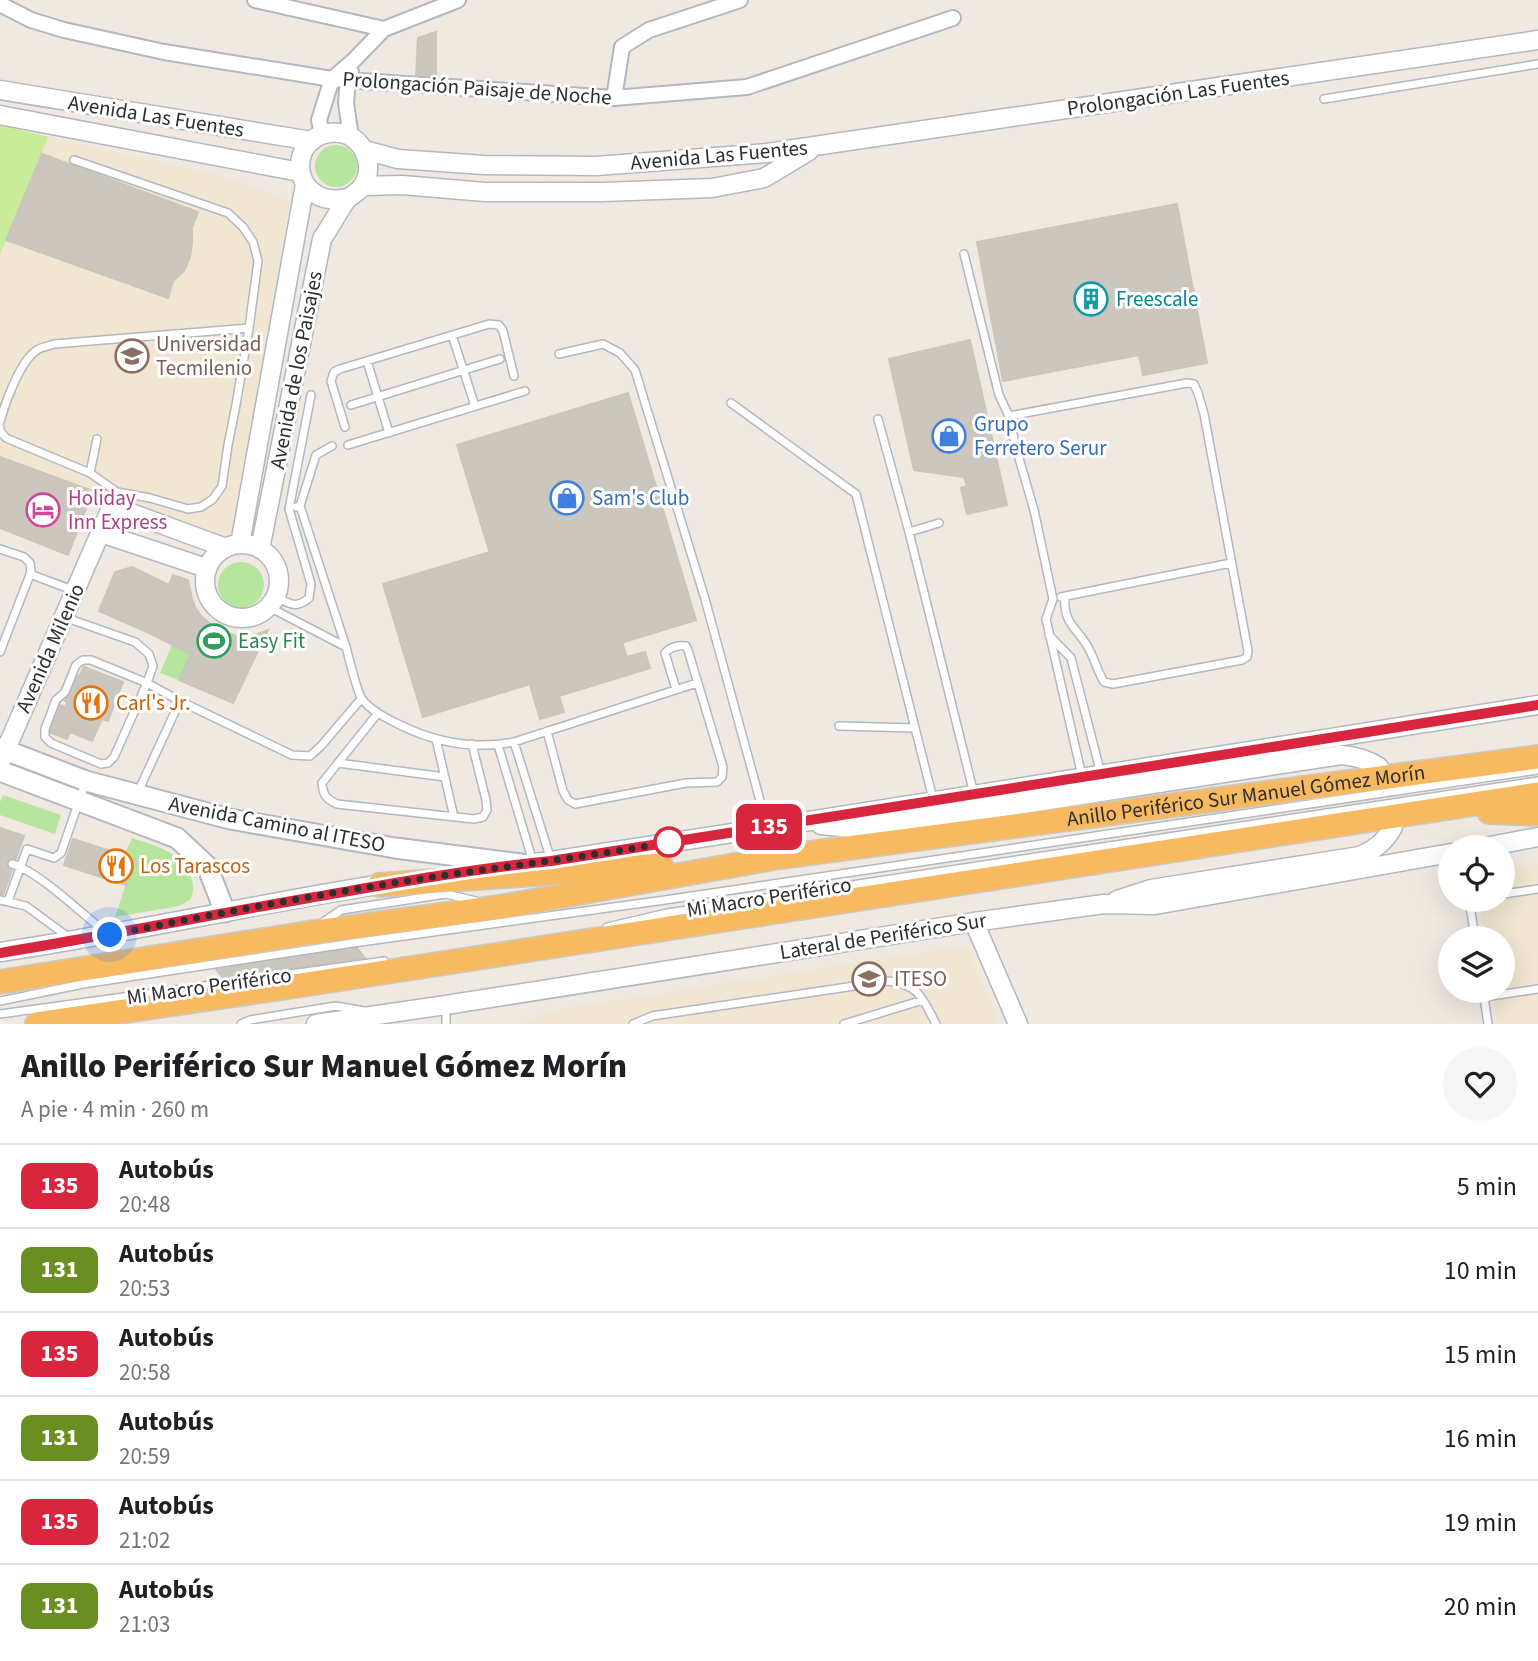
<!DOCTYPE html>
<html lang="es">
<meta charset="utf-8">
<style>
body{margin:0;font-family:"Source Sans 3",sans-serif;background:#f6f6f6;color:#202124;height:100vh;display:flex;flex-direction:column;font-size:26px;white-space:nowrap}
*{box-sizing:border-box;margin:0}
p{font-size:23px;color:#757577}
.icon{flex:none;width:38px;height:38px;fill:none;stroke:currentColor;stroke-width:2;stroke-linecap:round;stroke-linejoin:round}
.map{position:relative;height:1024px;overflow:hidden}
.drawer{display:flex;flex-direction:column;background:#fff;flex:1}
.drawer>*{flex:none}
.badge{padding:0 14px;border-radius:10px;font-size:24px;line-height:46px}
.fabs{position:absolute;left:1438px;top:835px;display:grid;gap:14px}
.fabs a{display:grid;place-items:center;width:77px;height:77px;border-radius:50%;background:#fff;box-shadow:0 7px 28px #0002;font-size:35px}
.you{position:absolute;width:35px;height:35px;margin:-18px;border:5px solid #fff;border-radius:50%;background:#1a73e8;box-shadow:0 0 0 10px #1a73e833}
.map>.badge{position:absolute;translate:-50% -50%;box-shadow:0 0 0 4px #fff}
.round{display:grid;place-items:center;flex:none;width:74px;height:74px;border-radius:37px;background:#f6f6f6}
.head{display:flex;align-items:center;justify-content:space-between;height:119px;padding:0 21px}
h1{font-size:33px;font-weight:800;line-height:52px}
ul{padding:0;list-style:none}
li{display:flex;align-items:center;gap:21px;height:84px;padding:0 21px;border-top:2px solid #e0e0e0}
li div{flex:1}
li b{display:block;font-size:26px}
li em{font-style:normal}
li .badge{min-width:77px;font-weight:700;text-align:center}
.map>svg:first-child{display:block}
.education{fill:#f0e6d1}
.green{fill:#b6e59e}
.pitch{fill:#c9ec9a}
.building{fill:#cbc7bf;stroke:#cbc5ba;stroke-width:2}
.lines{fill:none;stroke-linecap:round;stroke-linejoin:round}
.service-casing{stroke:#b4b7c1;stroke-width:10}
.minor-casing{stroke:#b4b7c1;stroke-width:18}
.tertiary-casing{stroke:#b4b7c1;stroke-width:21}
.secondary-casing{stroke:#b4b7c1;stroke-width:23}
.trunk-casing{stroke:#c9c9c9;stroke-width:26}
.service{stroke:#fff;stroke-width:7}
.minor{stroke:#fff;stroke-width:14}
.tertiary{stroke:#fff;stroke-width:18}
.secondary{stroke:#fff;stroke-width:19}
.trunk{stroke:#f8ba60;stroke-width:23}
.line-casing{stroke:#fff;stroke-width:16}
.line{stroke:#d7263d;stroke-width:10}
.walk{stroke:#2e2e2e;stroke-width:7;stroke-dasharray:0 12.6}
.stop-dot{fill:#fff;stroke:#d7263d;stroke-width:3.5}
.labels{text-anchor:middle;dominant-baseline:central;stroke-width:6;stroke-linejoin:round;paint-order:stroke}
.street-label{font-size:21px;fill:#2e2e2e;stroke:#fff}
.culture-label{font-size:21px;fill:#0d838f;stroke:#fff;text-anchor:start}
.education-label{font-size:21px;fill:#785e54;stroke:#fff;text-anchor:start}
.shop-label{font-size:21px;fill:#366cbe;stroke:#fff;text-anchor:start}
.hotel-label{font-size:21px;fill:#b23c85;stroke:#fff;text-anchor:start}
.leisure-label{font-size:21px;fill:#27864d;stroke:#fff;text-anchor:start}
.food-label{font-size:21px;fill:#c56008;stroke:#fff;text-anchor:start}
</style>
<div class="map">
<svg width="1538" height="1024" viewBox="0 0 1538 1024">
<rect width="100%" height="100%" fill="#efe9e1"/>
<path class="education" d="M 48,137 L 222,176 L 289,201 L 235,533 L 223,540 L 0,457 L 0,255 Z
M 1538,864 L 1538,1024 L 1497,1024 L 1492,991 L 1503,990 L 1503,938 L 1485,938 L 1479,900 L 1503,900 L 1503,869 Z
M 967,946 L 1000,1024 L 526,1024 L 550,1011 Z"/>
<path class="green" d="M315 166a21 21 0 1 1 42 0a21 21 0 1 1-42 0Z
M218 585a23 23 0 1 1 46 0a23 23 0 1 1-46 0Z
M 172,645 L 191,654 L 179,680 L 160,673 Z
M 3,795 L 61,815 L 55,834 L 0,815 L 0,802 Z
M 132,838 C 155,846 177,850 189,873 C 194,882 195,891 190,900 L 179,906 L 115,917 L 134,860 L 124,856 Z"/>
<path class="pitch" d="M 0,125 L 48,137 L 0,255 Z"/>
<path class="building" d="M 436,32 L 436,79 L 416,77 L 418,38 Z
M 42,154 L 198,212 L 192,228 L 192,243 L 190,257 L 184,271 L 173,281 L 168,298 L 6,240 Z
M 1177,204 L 1207,363 L 1143,375 L 1139,355 L 1003,381 L 977,242 Z
M 970,340 L 1007,505 L 967,514 L 961,488 L 967,486 L 964,477 L 914,470 L 889,359 Z
M 628,393 L 696,620 L 526,672 L 457,445 Z
M 0,457 L 93,491 L 68,555 L 0,528 Z
M 490,552 L 530,684 L 423,717 L 383,584 Z
M 132,567 L 169,585 L 149,633 L 99,611 L 115,572 Z
M 173,575 L 188,580 L 192,599 L 196,609 L 202,617 L 220,631 L 240,637 L 253,636 L 268,630 L 233,703 L 179,680 L 191,654 L 149,633 Z
M 622,642 L 627,657 L 645,652 L 650,668 L 559,696 L 564,712 L 540,719 L 526,672 Z
M 84,667 L 123,682 L 108,721 L 102,719 L 92,741 L 70,732 L 67,739 L 49,732 L 60,705 L 65,707 L 67,702 L 65,701 L 75,675 L 79,677 Z
M 0,828 L 24,836 L 3,895 L 0,894 Z
M 73,839 L 135,859 L 126,885 L 64,865 Z
M 356,947 L 365,958 L 223,978 L 215,968 Z"/>
<g class="lines">
<defs>
<path id="service" d="M 1324,99 L 1538,64
M 74,160 L 228,213 L 243,227 L 253,242 L 258,261 L 249,328 L 236,405 L 228,445 L 222,486 L 213,499 L 201,507 L 188,509 L 150,498 L 117,492 L 112,505
M 964,254 L 999,395 L 1009,416 L 1016,448 L 1034,510 L 1053,599 L 1046,619 L 1082,776
M 452,335 L 475,406
M 559,354 L 603,344 L 620,353 L 635,370 L 705,599 L 767,826
M 367,361 L 389,433
M 731,403 L 856,494 L 933,799
M 351,405 L 500,359
M 1009,416 L 1187,383 L 1194,384 L 1198,393 L 1204,414 L 1248,651 L 1247,657 L 1242,660 L 1113,684 L 1104,682 C 1098,672 1095,661 1090,651 C 1079,628 1063,626 1065,597
M 878,419 L 909,532 L 974,794
M 0,422 C 5,403 20,361 37,350 C 41,347 49,346 54,344 L 249,328
M 345,427 L 331,381 L 334,372 L 340,369 L 489,324 L 499,325 L 503,331 L 514,376
M 0,428 L 0,431 L 6,438 L 90,473 L 117,492
M 348,445 L 525,391
M 90,473 L 97,439
M 300,506 L 346,647
M 296,507 L 300,506 L 316,455 L 332,446
M 909,532 L 939,523
M 0,549 L 24,557 L 30,563 L 31,572 L 0,652
M 30,574 L 75,591
M 276,597 C 290,604 296,609 309,598 L 311,584 L 289,509 L 311,395
M 1061,597 L 1231,563
M 269,607 L 346,647 C 349,658 357,692 362,699 C 370,710 386,718 398,724 C 434,742 473,750 514,742 L 697,683
M 64,617 L 135,642 L 149,654 L 153,666 L 147,683 L 180,701 L 292,755 L 310,756 L 321,746 L 361,699
M 1049,635 L 1071,658 L 1101,774
M 83,660 L 91,660 L 147,683 L 114,757 L 108,763 L 101,764 L 51,743 L 45,737 L 45,729 L 56,700 L 65,692 L 76,665 Z
M 378,713 L 322,783 C 323,795 326,799 337,804 L 474,819 L 483,817 L 487,810 L 486,800 L 472,744
M 839,726 L 915,728
M 547,731 L 563,791 L 568,800 L 575,804 L 686,783 L 717,782 L 722,777 L 723,767 L 688,650 L 686,646 C 678,645 670,647 665,653 L 676,689
M 436,739 L 454,817
M 514,742 L 551,860
M 498,745 L 533,862
M 338,763 L 445,777
M 137,794 L 180,701
M 12,864 C 38,871 81,913 104,931
M 1503,894 L 1538,889
M 0,900 L 26,906 L 71,939
M 1469,900 L 1475,938
M 8,901 L 27,849 L 54,858 L 61,853 L 86,781
M 322,923 L 341,910 L 446,894 L 476,901
M 607,927 L 667,913 L 1538,781
M 1483,990 L 1488,1024
M 1484,997 L 1538,989
M 0,1001 L 83,984 L 353,943 L 665,900 L 1538,770
M 446,1007 L 446,1024
M 0,1014 L 384,961
M 241,1024 L 250,1020 L 336,1006 L 364,1011
M 633,1024 L 652,1016 L 888,981 C 919,984 923,999 936,1024
M 844,1024 L 923,1000"/>
<path id="minor" d="M 255,0 L 384,29
M 0,4 L 31,20 L 64,30 L 164,52 L 332,79 L 614,98 L 747,87 L 953,18
M 614,98 L 622,47 L 649,30 L 740,0
M 322,135 L 319,120 L 332,79 L 353,61 L 384,29 L 458,0
M 351,137 L 346,103 L 347,90 L 351,72"/>
<path id="tertiary" d="M 0,90 L 312,141
M 0,115 L 300,172
M 364,150 L 398,159 L 484,165 L 596,166 L 767,153 L 1538,40
M 362,186 L 402,185 L 485,192 L 603,192 L 712,188 L 764,178 L 809,151
M 101,533 L 206,568
M 240,544 L 305,184
M205 581a37 37 0 1 1 74 0a37 37 0 1 1-74 0Z
M 260,549 L 322,239 C 330,227 337,214 345,202 C 349,196 356,194 361,188 C 374,171 368,147 350,136 C 344,133 335,132 329,133 C 284,140 293,210 347,198
M 0,763 L 112,506 L 226,548
M 821,825 L 862,829 L 1341,755 C 1356,756 1367,759 1379,767
M 1485,847 L 1538,837
M 507,866 L 551,861 L 797,823 L 1538,705
M 1117,900 L 1151,889 L 1360,856 C 1375,849 1385,842 1393,827
M 974,922 L 1018,1024
M 0,952 C 130,933 259,903 389,883
M 316,1024 L 446,1005 L 974,922 L 1104,904 L 1155,905 L 1451,853"/>
<path id="secondary" d="M 0,748 L 86,781 L 230,819 L 395,848 L 521,864
M 0,771 L 177,838 L 207,866 L 225,912"/>
<g id="trunk">
<path d="M 1489,812 L 1538,814"/>
<path d="M 379,885 L 661,865"/>
<path id="s1" d="M 0,982 L 308,933 L 500,907 L 780,857 L 1538,757"/>
<path d="M 37,1024 L 295,986 L 1538,794"/>
</g>
</defs>
<use href="#service" class="service-casing"/>
<use href="#minor" class="minor-casing"/>
<use href="#tertiary" class="tertiary-casing"/>
<use href="#secondary" class="secondary-casing"/>
<use href="#trunk" class="trunk-casing"/>
<use href="#service" class="service"/>
<use href="#minor" class="minor"/>
<use href="#tertiary" class="tertiary"/>
<use href="#secondary" class="secondary"/>
<use href="#trunk" class="trunk"/>
</g>
<g class="lines">
<defs>
<path id="line" d="M 0,953 C 103,936 206,916 309,898 C 390,884 470,869 551,861 L 1538,705"/>
</defs>
<use href="#line" class="line-casing"/>
<use href="#line" class="line"/>
<path class="walk" d="M 110,935 C 215,914 320,894 426,878 C 507,866 588,857 669,842"/>
</g>
<defs>
<symbol id="building-ring" viewBox="-11 -11 22 22"><circle r="9.5" fill="#fff" stroke="#0f9aa8" stroke-width="1.5"/><path d="M-4-6H4V6H1V3H-1V6H-4ZM-2.5-4.3h1.7v1.8h-1.7ZM.8-4.3h1.7v1.8H.8ZM-2.5-1h1.7V.8h-1.7ZM.8-1h1.7V.8H.8Z" fill="#0f9aa8"/></symbol>
<symbol id="university-ring" viewBox="-11 -11 22 22"><circle r="9.5" fill="#fff" stroke="#8d6e63" stroke-width="1.5"/><path d="M0-5L7-2L0 1L-7-2ZM-4 1L0 2.5L4 1V4Q0 6-4 4Z" fill="#8d6e63"/></symbol>
<symbol id="shop-ring" viewBox="-11 -11 22 22"><circle r="9.5" fill="#fff" stroke="#3f7fe0" stroke-width="1.5"/><path d="M-5-2.5h2.3a2.7 3.5 0 0 1 5.4 0H5L5.5 6h-11ZM-1.5-2.5h3a1.5 2.3 0 0 0-3 0Z" fill="#3f7fe0"/></symbol>
<symbol id="hotel-ring" viewBox="-11 -11 22 22"><circle r="9.5" fill="#fff" stroke="#d1479c" stroke-width="1.5"/><path d="M-6-4.5h1.5V1H6V5H4.5V3h-9V5H-6ZM-4 0a1.8 1.8 0 1 1 3.6 0ZM.5 0V-2.5h3Q6-2.5 6 0Z" fill="#d1479c"/></symbol>
<symbol id="stadium-ring" viewBox="-11 -11 22 22"><circle r="9.5" fill="#fff" stroke="#2e9e5b" stroke-width="1.5"/><path d="M0-5a6.5 5 0 1 0 0 10a6.5 5 0 1 0 0-10ZM-3.5-1.8h7v3.6h-7Z" fill="#2e9e5b"/></symbol>
<symbol id="restaurant-ring" viewBox="-11 -11 22 22"><circle r="9.5" fill="#fff" stroke="#e8710a" stroke-width="1.5"/><path d="M-5-6h1v4h1v-4h1v4h1v-4h1v5L-1.5 .5V6h-2V.5L-5-1ZM5-6V6H3V1.5H1.5Q1.5-4 5-6Z" fill="#e8710a"/></symbol>
</defs>
<g fill-rule="evenodd">
<use href="#building-ring" x="1072" y="280" width="38" height="38"/>
<use href="#university-ring" x="113" y="337" width="38" height="38"/>
<use href="#shop-ring" x="930" y="417" width="38" height="38"/>
<use href="#shop-ring" x="548" y="479" width="38" height="38"/>
<use href="#hotel-ring" x="24" y="491" width="38" height="38"/>
<use href="#stadium-ring" x="195" y="622" width="38" height="38"/>
<use href="#restaurant-ring" x="72" y="684" width="38" height="38"/>
<use href="#restaurant-ring" x="97" y="847" width="38" height="38"/>
<use href="#university-ring" x="850" y="960" width="38" height="38"/>
</g>
<circle class="stop-dot" cx="669" cy="842" r="14"/>
<g class="labels">
<g class="street-label">
<text transform="translate(477 88) rotate(4)">Prolongación Paisaje de Noche</text>
<text transform="translate(1178 93) rotate(-8)">Prolongación Las Fuentes</text>
<text transform="translate(156 116) rotate(9)">Avenida Las Fuentes</text>
<text transform="translate(719 155) rotate(-5)">Avenida Las Fuentes</text>
<text transform="translate(296 370) rotate(-79)">Avenida de los Paisajes</text>
<text transform="translate(50 648) rotate(-66)">Avenida Milenio</text>
<text stroke="none"><textPath href="#s1" startOffset="1260">Anillo Periférico Sur Manuel Gómez Morín</textPath></text>
<text transform="translate(277 824) rotate(11)">Avenida Camino al ITESO</text>
<text transform="translate(769 897) rotate(-9)">Mi Macro Periférico</text>
<text transform="translate(883 936) rotate(-9)">Lateral de Periférico Sur</text>
<text transform="translate(209 986) rotate(-8)">Mi Macro Periférico</text>
</g>
<g class="culture-label">
<text x="1116" y="299">Freescale</text>
</g>
<g class="education-label">
<text x="156" y="344">Universidad<tspan x="156" dy="24">Tecmilenio</tspan></text>
<text x="894" y="979">ITESO</text>
</g>
<g class="shop-label">
<text x="974" y="424">Grupo<tspan x="974" dy="24">Ferretero Serur</tspan></text>
<text x="592" y="498">Sam's Club</text>
</g>
<g class="hotel-label">
<text x="68" y="498">Holiday<tspan x="68" dy="24">Inn Express</tspan></text>
</g>
<g class="leisure-label">
<text x="238" y="641">Easy Fit</text>
</g>
<g class="food-label">
<text x="116" y="703">Carl's Jr.</text>
<text x="140" y="866">Los Tarascos</text>
</g>
</g>
</svg>
<div class="fabs">
<a><svg class="icon" aria-label="locate" viewBox="0 0 24 24"><circle cx="12" cy="12" r="6"/><path d="M12 2v4M12 18v4M2 12h4M18 12h4"/></svg></a>
<a><svg class="icon" aria-label="layers" viewBox="0 0 24 24"><path d="M12 4l9 5-9 5-9-5zM3 14l9 5 9-5"/></svg></a>
</div>
<div class="you" style="left:110px;top:935px"></div>
<b class="badge" style="left:769px;top:827px;background:#d7263d;color:#fff">135</b>
</div>
<section class="drawer">
<div class="head"><div><h1>Anillo Periférico Sur Manuel Gómez Morín</h1><p>A pie · 4 min · 260 m</p></div><a class="round"><svg class="icon" aria-label="heart" viewBox="0 0 24 24"><path d="M12 20l-8-8c-3-5 5-10 8-4 3-6 11-1 8 4z"/></svg></a></div>
<ul>
<li><span class="badge" style="background:#d7263d;color:#fff">135</span><div><b>Autobús</b><p>20:48</p></div><em>5 min</em></li>
<li><span class="badge" style="background:#6b8e23;color:#fff">131</span><div><b>Autobús</b><p>20:53</p></div><em>10 min</em></li>
<li><span class="badge" style="background:#d7263d;color:#fff">135</span><div><b>Autobús</b><p>20:58</p></div><em>15 min</em></li>
<li><span class="badge" style="background:#6b8e23;color:#fff">131</span><div><b>Autobús</b><p>20:59</p></div><em>16 min</em></li>
<li><span class="badge" style="background:#d7263d;color:#fff">135</span><div><b>Autobús</b><p>21:02</p></div><em>19 min</em></li>
<li><span class="badge" style="background:#6b8e23;color:#fff">131</span><div><b>Autobús</b><p>21:03</p></div><em>20 min</em></li>
</ul>
</section>
